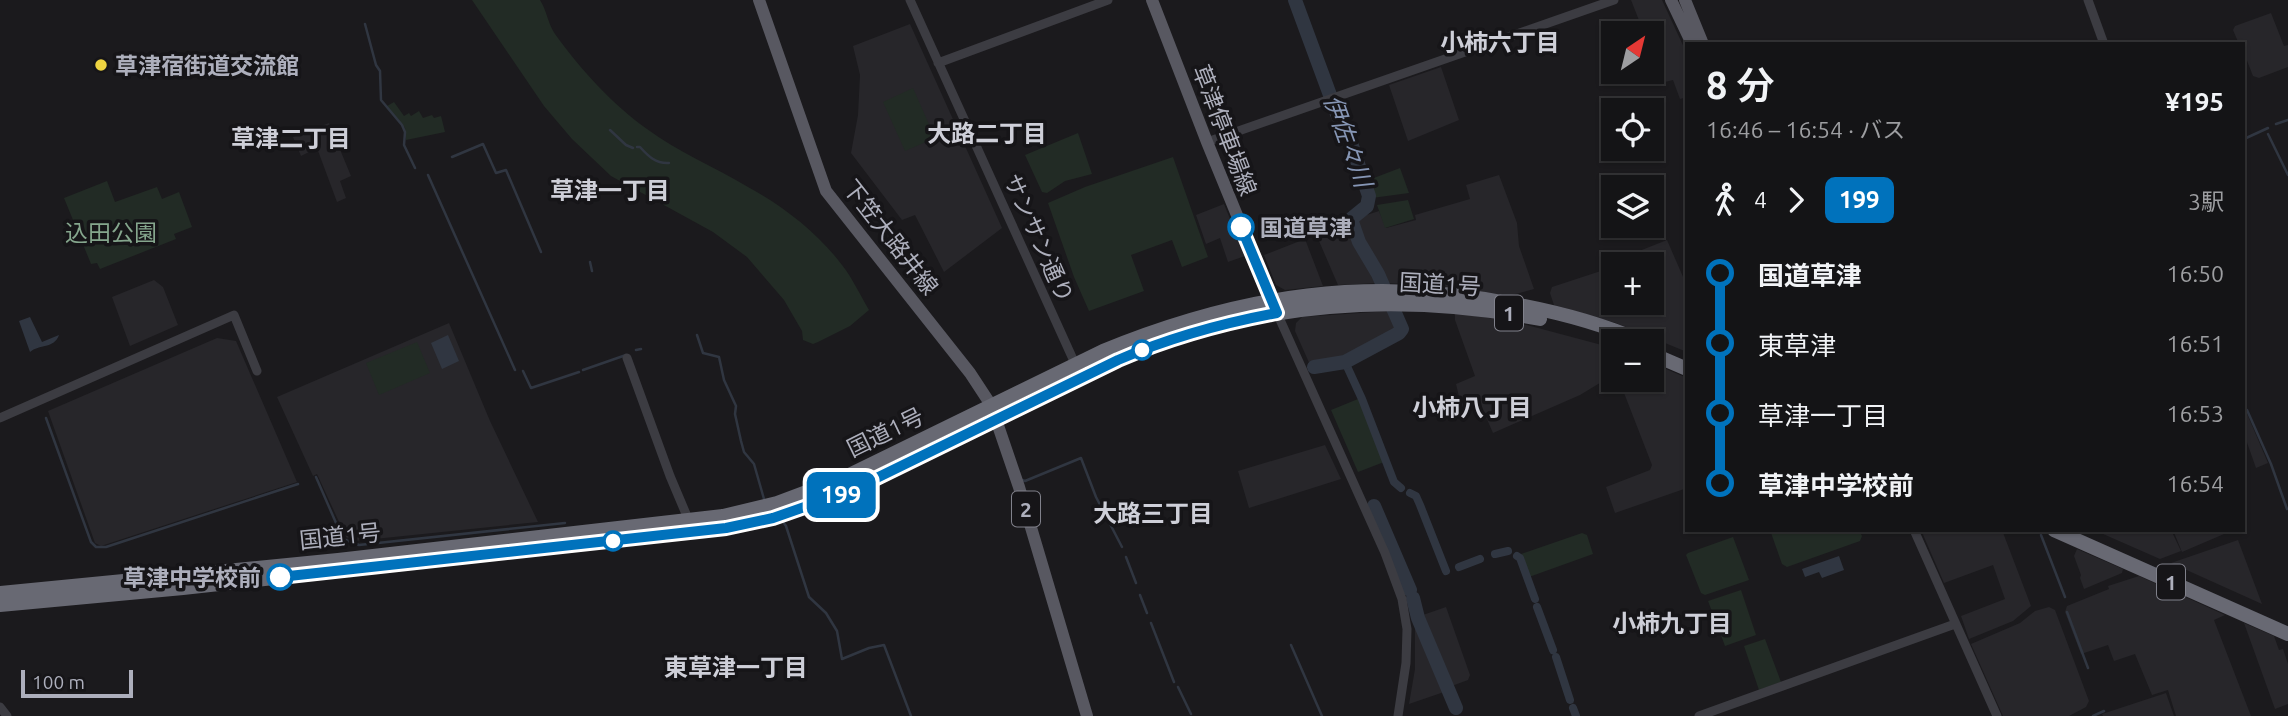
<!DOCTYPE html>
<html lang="ja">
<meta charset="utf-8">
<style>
body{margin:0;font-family:Ubuntu,"Noto Sans JP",sans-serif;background:#212123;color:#f1f3f6;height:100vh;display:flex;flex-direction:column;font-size:26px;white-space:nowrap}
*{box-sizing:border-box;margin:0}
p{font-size:23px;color:#9d9ea1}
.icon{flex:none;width:38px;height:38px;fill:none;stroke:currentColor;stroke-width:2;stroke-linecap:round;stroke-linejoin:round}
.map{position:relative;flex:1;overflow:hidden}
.sheet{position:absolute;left:1685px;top:42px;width:560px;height:490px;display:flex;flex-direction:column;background:#141416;border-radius:0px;box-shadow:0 2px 5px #0004,0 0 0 2px #333335}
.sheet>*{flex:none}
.badge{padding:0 14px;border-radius:10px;font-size:24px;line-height:46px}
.needle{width:46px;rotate:35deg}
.controls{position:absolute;left:1601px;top:21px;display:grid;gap:14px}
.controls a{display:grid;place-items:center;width:63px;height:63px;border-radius:0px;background:#141416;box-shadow:0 2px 5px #0004,0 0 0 2px #333335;font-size:35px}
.scale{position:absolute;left:21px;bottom:18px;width:112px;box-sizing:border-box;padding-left:7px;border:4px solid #adafbc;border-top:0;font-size:19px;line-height:24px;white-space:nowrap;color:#adafbc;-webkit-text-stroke:5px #161518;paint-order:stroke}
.map>.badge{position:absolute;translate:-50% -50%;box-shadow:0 0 0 4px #fff}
.legs{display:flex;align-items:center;gap:10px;height:77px;padding:0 21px;font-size:23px}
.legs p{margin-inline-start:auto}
.summary{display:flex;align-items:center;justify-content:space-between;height:119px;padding:0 21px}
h1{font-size:38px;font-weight:600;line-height:52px}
ul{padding:0 21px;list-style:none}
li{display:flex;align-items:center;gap:24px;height:70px;font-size:26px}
li i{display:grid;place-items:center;width:10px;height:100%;margin:0 9px;background:currentColor}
li i::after{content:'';width:18px;height:18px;margin:-9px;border:5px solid;border-radius:50%;background:#141416}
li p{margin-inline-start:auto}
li:first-child i{background:linear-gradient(#0000 50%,currentColor 0)}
li:last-child i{background:linear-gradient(currentColor 50%,#0000 0)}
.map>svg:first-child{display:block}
.built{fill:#27262a}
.green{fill:#222b25}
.water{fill:#303641}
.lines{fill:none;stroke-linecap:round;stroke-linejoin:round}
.stream{stroke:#303641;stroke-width:2.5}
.canal{stroke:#303641;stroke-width:8}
.river{stroke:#303641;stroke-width:14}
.minor{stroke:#3c3c42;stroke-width:9}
.major{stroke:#585861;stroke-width:12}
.highway{stroke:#686973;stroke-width:14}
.line-1-casing{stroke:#fff;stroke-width:16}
.line-1{stroke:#0072bc;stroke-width:10}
.poi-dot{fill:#eed441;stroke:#161518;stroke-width:2.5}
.stop-1-dot{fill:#fff;stroke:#0072bc;stroke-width:3.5}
.labels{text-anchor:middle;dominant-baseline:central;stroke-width:7;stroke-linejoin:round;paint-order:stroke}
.shield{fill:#161518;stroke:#80818b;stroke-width:2}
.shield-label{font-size:21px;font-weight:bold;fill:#adafbc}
.poi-label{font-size:23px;font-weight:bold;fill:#adafbc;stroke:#161518;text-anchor:start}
.street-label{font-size:23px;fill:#adafbc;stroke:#161518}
.stop-label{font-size:23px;font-weight:bold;fill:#adafbc;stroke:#161518;text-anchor:start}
.park-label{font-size:23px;fill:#85a68d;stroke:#161518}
.neighbourhood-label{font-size:24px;font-weight:bold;fill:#cecfd8;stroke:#161518}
.water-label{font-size:24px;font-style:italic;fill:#8696b5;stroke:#161518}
</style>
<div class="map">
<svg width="2288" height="716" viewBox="0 0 2288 716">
<rect width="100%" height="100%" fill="#1b1a1d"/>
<path class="built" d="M 1631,0 L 1662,0 L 1687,54 L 1687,97 L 1680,99 L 1673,80 L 1665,82 L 1652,51 L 1652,33 L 1644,33 Z
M 2271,13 L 2284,46 L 2288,45 L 2288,67 L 2259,78 L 2253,76 L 2244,53 L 2244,44 L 2239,44 L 2233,30 L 2235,26 Z
M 910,24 L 1002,228 L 944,272 L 915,215 L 902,220 L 851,153 L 858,115 L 860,75 L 853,46 Z
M 1441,67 L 1459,120 L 1408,141 L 1389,85 Z
M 329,123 L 351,176 L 340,181 L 346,198 L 337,202 L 317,148 L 301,156 L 293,137 Z
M 1499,175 L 1517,223 L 1519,246 L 1534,289 L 1508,296 L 1461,288 L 1409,284 L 1404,281 L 1404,284 L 1384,283 L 1363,244 L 1354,219 L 1379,211 L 1386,228 L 1416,220 L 1415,215 L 1470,199 L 1466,185 Z
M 1224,204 L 1245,256 L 1228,262 L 1220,238 L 1206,244 L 1196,215 Z
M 1349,218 L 1358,245 L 1379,283 L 1338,285 L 1316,234 L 1338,226 Z
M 1305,239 L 1323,286 L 1285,290 L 1276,285 L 1264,255 Z
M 1667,240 L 1687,286 L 1687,352 L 1616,323 L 1554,305 L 1550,293 L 1552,287 L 1613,267 L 1614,303 L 1652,303 L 1652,264 L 1617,264 L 1619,259 Z
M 154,280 L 163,287 L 178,325 L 130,346 L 112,297 Z
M 1389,311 L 1399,331 L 1378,343 L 1356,350 L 1334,362 L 1314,364 L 1311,367 L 1295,331 L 1296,323 L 1302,317 Z
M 1455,313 L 1516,322 L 1613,348 L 1613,375 L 1580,395 L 1493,433 L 1479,401 L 1462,409 L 1456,384 L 1475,376 L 1455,320 Z
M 449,323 L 490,421 L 538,522 L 355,541 L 346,537 L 317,474 L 313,476 L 277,397 Z
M 217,338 L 236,341 L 297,482 L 101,546 L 95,543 L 48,411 Z
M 1652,363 L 1687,378 L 1687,488 L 1615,513 L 1606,487 L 1650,470 L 1652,465 L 1619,380 L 1652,380 Z
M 2244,409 L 2245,409 L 2268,463 L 2256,468 L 2244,434 Z
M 1325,445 L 1341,479 L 1249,508 L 1238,471 Z
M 1921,530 L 2002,530 L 2031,606 L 2013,621 L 1969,639 L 1961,616 L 2005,599 L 1993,565 L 1944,583 Z
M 2094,530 L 2171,530 L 2181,551 L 2160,559 Z
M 2173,530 L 2222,530 L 2224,534 L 2182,552 Z
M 2238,540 L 2262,604 L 2171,563 Z
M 2077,549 L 2123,569 L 2122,573 L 2084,589 L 2080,578 L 2081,575 L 2074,556 Z
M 2139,576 L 2225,615 L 2214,620 L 2251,716 L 2176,716 L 2168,690 L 2152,695 L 2135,654 L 2114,661 L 2108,645 L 2081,654 L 2065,612 L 2067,606 L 2109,589 L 2108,586 Z
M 1446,607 L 1470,675 L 1468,680 L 1449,687 L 1420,616 Z
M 2049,607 L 2055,610 L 2089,701 L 2086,707 L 2069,716 L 2003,716 L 1971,644 L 2020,623 L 2035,611 Z
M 2244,623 L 2274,636 L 2279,650 L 2283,649 L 2288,664 L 2288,704 L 2275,709 Z
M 1417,625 L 1444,692 L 1409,704 L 1415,669 L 1415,626 Z
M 2166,693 L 2174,716 L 2103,716 L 2102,714 Z"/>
<path class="green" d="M 472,0 L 540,0 C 547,11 548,24 555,34 C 580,69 612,104 647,129 C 678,152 715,167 748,187 C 783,206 818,233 842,265 C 853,279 860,295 869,310 L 850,326 L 818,342 L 813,344 L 803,340 L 802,331 L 784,300 L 747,257 L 713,232 L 611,176 L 572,139 L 544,106 Z
M 913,88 L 935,138 L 905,151 L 883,102 Z
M 394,102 L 404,116 L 409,113 L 411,116 L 419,111 L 423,118 L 432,115 L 434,118 L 441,116 L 445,132 L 406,140 L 405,128 L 387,106 Z
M 1078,133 L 1092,174 L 1065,181 L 1047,193 L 1042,192 L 1025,155 Z
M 1173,157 L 1208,257 L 1182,267 L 1172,240 L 1131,255 L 1144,291 L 1089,311 L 1074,277 L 1048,203 L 1085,187 Z
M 1400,168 L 1409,193 L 1372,198 L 1366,181 Z
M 107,181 L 115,202 L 157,187 L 162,199 L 179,192 L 192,227 L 174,234 L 176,239 L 100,269 L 97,263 L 91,264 L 64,198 Z
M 1408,200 L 1414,219 L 1385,228 L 1377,205 Z
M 417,342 L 430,373 L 379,395 L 366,363 Z
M 1358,399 L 1361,400 L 1384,462 L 1358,472 L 1331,410 Z
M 1770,530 L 1859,530 L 1862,536 L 1860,541 L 1787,567 L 1782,564 Z
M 1582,533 L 1587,535 L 1593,554 L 1529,577 L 1521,554 Z
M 1733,537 L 1749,580 L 1705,595 L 1701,593 L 1686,555 L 1688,553 Z
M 1741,590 L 1756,635 L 1725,646 L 1708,601 Z
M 1765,639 L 1781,682 L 1759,690 L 1744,646 Z"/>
<path class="water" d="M 30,317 L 42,342 L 59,335 C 54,349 39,344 30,352 L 19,321 Z
M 448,335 L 459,361 L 442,369 L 431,343 Z
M 1839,556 L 1844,570 L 1822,578 L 1819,572 L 1805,577 L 1802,569 Z"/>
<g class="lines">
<path class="stream" d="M 365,24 L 376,65 L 380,71 L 381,100 L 402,125 L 405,132 L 404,145 L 415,168
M 2276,124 L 2288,120
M 610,130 L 626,145 L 633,148
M 2268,134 L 2288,175
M 2244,139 L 2268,128
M 637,147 L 640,147 C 648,156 656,164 669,163
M 452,157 L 483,144 L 496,173 L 506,170 L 541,252
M 428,175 L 515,370
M 590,262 L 592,271
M 697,335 L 703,353 L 719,357 L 724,380 L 736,406 L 735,414 L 741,441 L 744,452 L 754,464 L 764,499
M 636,350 L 641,349
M 583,370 L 626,355
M 523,371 L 531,388 L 579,372
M 2244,399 L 2244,400
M 2247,410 L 2271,464 L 2287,509
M 46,418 L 91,542 L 96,547 L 106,547 L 298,484
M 316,477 L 343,539 L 359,545 L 565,523
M 1022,480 L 1025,481 L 1081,458 L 1096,497 L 1122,547
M 781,519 L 786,526 L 809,597 L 826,613 L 837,631 L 842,659 L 869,648 L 884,645 L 911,716
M 2041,535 L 2065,597
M 1126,557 L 1136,583
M 1140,595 L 1147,613
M 2067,612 L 2088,668
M 1151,623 L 1174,682
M 1291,645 L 1322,716
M 1178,687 L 1191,714
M 2093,716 L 2104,711"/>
<path class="canal" d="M 1345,362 L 1362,399 L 1394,482 L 1401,488
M 1410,493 L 1416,496 L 1420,505 L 1446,571
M 1495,554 L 1508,551
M 1517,556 L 1520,558 L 1535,599
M 1459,567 L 1480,559
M 1537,607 L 1553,650
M 1556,657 L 1570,700
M 1573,708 L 1576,716"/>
<path class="river" d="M 1295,0 L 1337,114 L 1351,143 L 1369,196 L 1367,206 L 1351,219 L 1359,242 L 1378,274 L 1402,329 L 1399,333 L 1345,362 L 1314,367
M 1374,506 L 1410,590
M 1413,598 L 1418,618 L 1456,708"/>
<path class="minor" d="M 910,0 L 1077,368
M 2088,0 L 2104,44
M 938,63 L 1108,0
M 1207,142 L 1614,0
M 1277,313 L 1385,553 L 1402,599 L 1407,629 L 1406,663 L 1398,716
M 627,358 L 670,476 L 689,521
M 0,418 L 234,315 L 257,371
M 1914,530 L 1997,716
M 0,707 L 7,716
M 1699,716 L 1955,624"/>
<path class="major" d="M 759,0 L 826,191 L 970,373 L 991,405 L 1019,487 L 1087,716
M 1152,0 L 1207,142 L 1275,308
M 1671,0 L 1692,44
M 1685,0 L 1703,44"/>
<path class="highway" d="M 1652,354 L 1687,369
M 2054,530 L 2288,634
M 0,593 L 338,560 L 723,516 L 777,503 L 841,479 L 1103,351 C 1242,294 1371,275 1519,305 C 1561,313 1602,324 1641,341
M 0,605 L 183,588 L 726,528 L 773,518 L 850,491 L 1118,360 C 1254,302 1396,291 1540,319"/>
</g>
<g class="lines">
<defs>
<path id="line-1" d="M 280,577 L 726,528 L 773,518 L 850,491 L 1118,360 C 1169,338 1223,323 1277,313 L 1241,227"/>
</defs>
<use href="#line-1" class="line-1-casing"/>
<use href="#line-1" class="line-1"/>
</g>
<circle class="poi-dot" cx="101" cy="65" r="7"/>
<g class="stop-1-dot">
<circle cx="1241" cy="227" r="12"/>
<circle cx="1142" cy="350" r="9"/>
<circle cx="613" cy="541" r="9"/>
<circle cx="280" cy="577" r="12"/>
</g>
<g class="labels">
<g class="shield">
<rect x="1495" y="295.5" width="28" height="35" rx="5"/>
<rect x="1012" y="491.5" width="28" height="35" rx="5"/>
<rect x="2157" y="564.5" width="28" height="35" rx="5"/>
</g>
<g class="shield-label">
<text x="1509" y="313">1</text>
<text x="1026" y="509">2</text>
<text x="2171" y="582">1</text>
</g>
<g class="poi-label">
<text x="115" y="65">草津宿街道交流館</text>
</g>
<g class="street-label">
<text transform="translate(1225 130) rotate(69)">草津停車場線</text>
<text transform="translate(891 237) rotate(52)">下笠大路井線</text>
<text transform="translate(1039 238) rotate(66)">サンサン通り</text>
<text transform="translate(1440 284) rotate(3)">国道1号</text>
<text transform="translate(885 432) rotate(-26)">国道1号</text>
<text transform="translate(340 536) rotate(-6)">国道1号</text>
</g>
<g class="stop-label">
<text x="1260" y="227">国道草津</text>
<text x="261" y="577" text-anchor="end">草津中学校前</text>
</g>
<g class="park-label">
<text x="111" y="232">込田公園</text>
</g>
<g class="neighbourhood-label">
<text x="1500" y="42">小柿六丁目</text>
<text x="987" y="133">大路二丁目</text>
<text x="291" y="138">草津二丁目</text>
<text x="610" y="190">草津一丁目</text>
<text x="1472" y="407">小柿八丁目</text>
<text x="1153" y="513">大路三丁目</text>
<text x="1672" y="623">小柿九丁目</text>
<text x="736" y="667">東草津一丁目</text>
</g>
<g class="water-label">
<text transform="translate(1348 141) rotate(70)">伊佐々川</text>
</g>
</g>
</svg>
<div class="controls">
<a><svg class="needle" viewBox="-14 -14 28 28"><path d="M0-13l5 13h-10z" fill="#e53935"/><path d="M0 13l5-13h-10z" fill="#9d9ea1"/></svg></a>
<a><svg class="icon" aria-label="locate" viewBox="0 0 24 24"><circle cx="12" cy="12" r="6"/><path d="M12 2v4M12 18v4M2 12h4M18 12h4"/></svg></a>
<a><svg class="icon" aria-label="layers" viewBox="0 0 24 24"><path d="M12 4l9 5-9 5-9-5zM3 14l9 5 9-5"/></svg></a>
<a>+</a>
<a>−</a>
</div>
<div class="scale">100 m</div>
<b class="badge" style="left:841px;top:495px;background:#0072bc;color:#fff">199</b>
<section class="sheet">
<div class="summary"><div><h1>8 分</h1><p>16:46 – 16:54 · バス</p></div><b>¥195</b></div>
<div class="legs"><svg class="icon" aria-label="walk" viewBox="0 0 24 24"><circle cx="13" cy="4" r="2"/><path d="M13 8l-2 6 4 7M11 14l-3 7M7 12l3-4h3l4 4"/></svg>4<svg class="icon" aria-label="forward" viewBox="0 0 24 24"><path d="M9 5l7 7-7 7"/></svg><b class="badge" style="background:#0072bc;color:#fff">199</b><p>3駅</p></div>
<ul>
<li><i style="color:#0072bc"></i><b>国道草津</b><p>16:50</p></li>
<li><i style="color:#0072bc"></i><span>東草津</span><p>16:51</p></li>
<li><i style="color:#0072bc"></i><span>草津一丁目</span><p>16:53</p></li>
<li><i style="color:#0072bc"></i><b>草津中学校前</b><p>16:54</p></li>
</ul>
</section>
</div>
